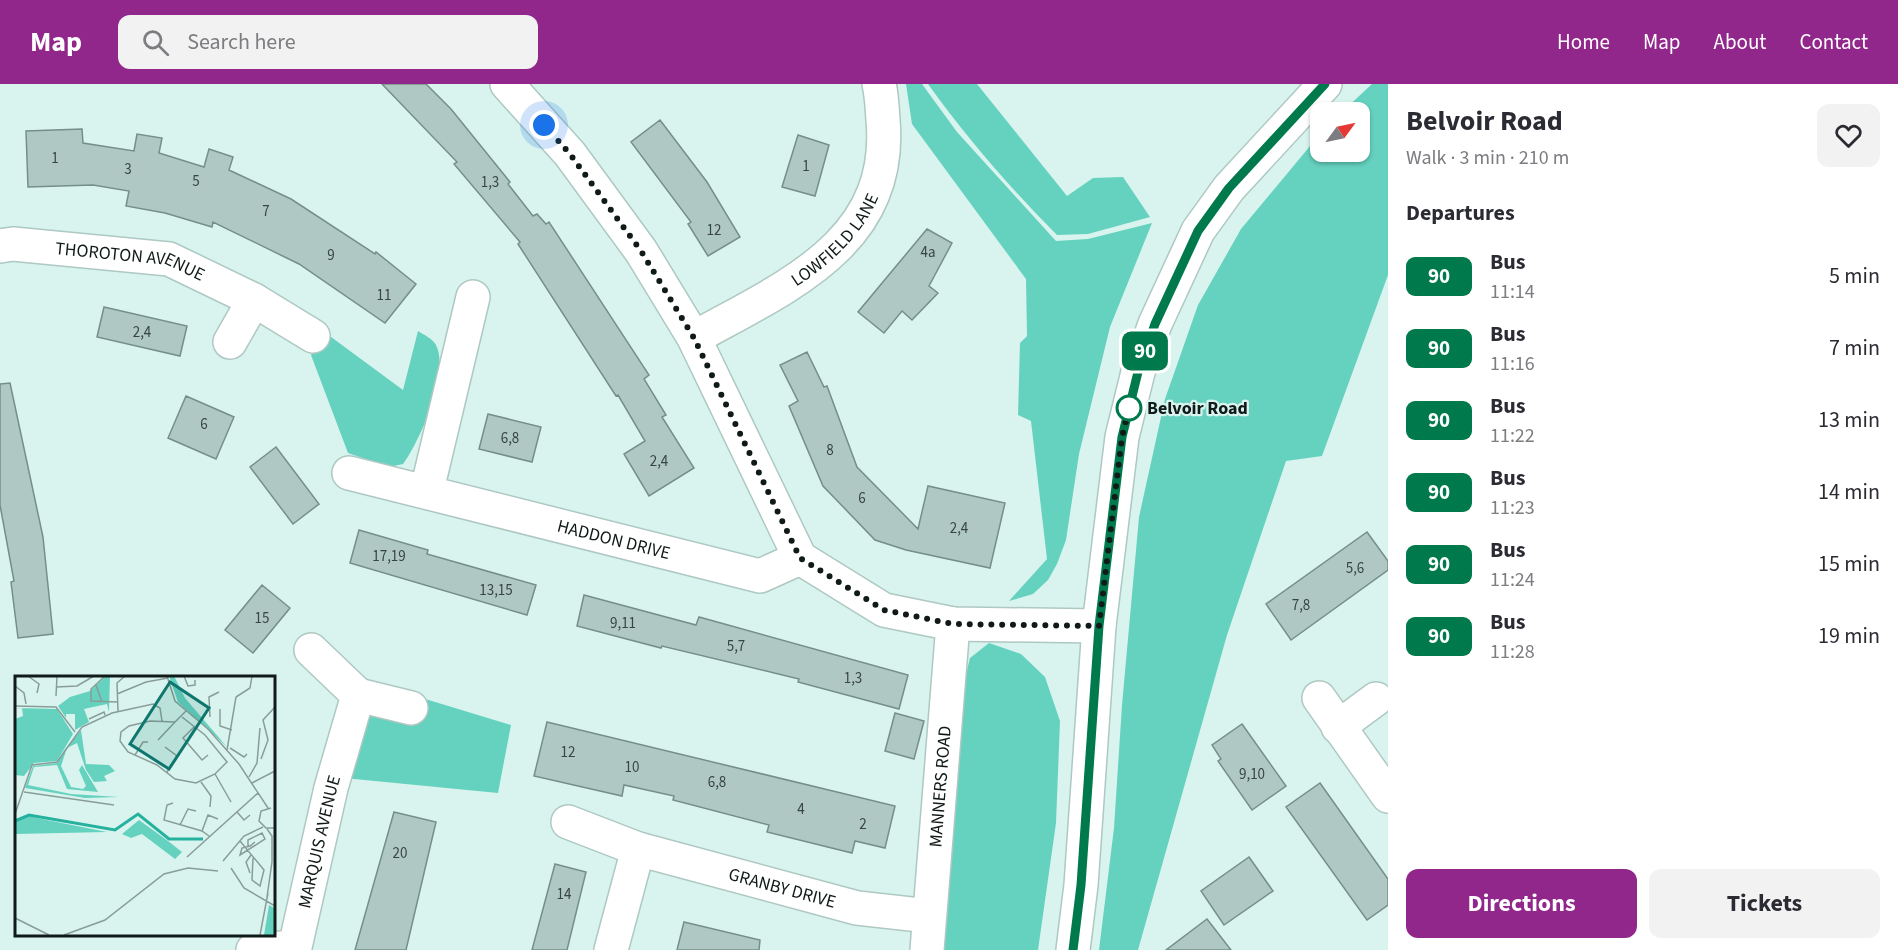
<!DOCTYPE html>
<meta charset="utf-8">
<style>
body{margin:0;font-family:"Source Sans 3",sans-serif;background:#f2f2f3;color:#2b2b33;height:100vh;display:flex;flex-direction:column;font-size:22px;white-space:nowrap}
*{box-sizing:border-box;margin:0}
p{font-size:20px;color:#7c7c81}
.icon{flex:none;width:33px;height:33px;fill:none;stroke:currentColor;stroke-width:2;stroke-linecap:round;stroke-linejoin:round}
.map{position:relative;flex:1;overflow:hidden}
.drawer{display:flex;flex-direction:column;background:#fff;width:510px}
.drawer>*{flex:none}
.badge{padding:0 12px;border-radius:9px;font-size:21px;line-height:39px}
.needle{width:39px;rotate:57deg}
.buttons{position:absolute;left:1310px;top:18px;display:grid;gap:12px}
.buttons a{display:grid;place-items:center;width:60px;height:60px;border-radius:12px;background:#fff;box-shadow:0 2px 4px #0004;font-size:30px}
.you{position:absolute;width:30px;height:30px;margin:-15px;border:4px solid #fff;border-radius:50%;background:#1a73e8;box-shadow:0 0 0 9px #1a73e833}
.map>.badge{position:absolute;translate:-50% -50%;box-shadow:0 0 0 3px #fff}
h2{padding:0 18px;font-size:22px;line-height:54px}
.round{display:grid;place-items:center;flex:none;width:63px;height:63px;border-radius:12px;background:#f2f2f3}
.headline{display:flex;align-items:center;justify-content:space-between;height:102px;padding:0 18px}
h1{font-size:28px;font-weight:700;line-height:45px}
.action{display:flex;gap:12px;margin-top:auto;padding:12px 18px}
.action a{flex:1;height:69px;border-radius:12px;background:#91278b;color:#fff;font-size:24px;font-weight:700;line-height:69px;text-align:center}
.action a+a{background:#f2f2f3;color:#2b2b33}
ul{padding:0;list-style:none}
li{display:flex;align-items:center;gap:18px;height:72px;padding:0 18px}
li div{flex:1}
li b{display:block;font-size:22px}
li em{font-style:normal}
li .badge{min-width:66px;font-weight:700;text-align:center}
header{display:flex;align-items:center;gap:36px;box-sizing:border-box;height:84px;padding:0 30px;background:#91278b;color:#fff}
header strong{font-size:28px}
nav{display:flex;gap:33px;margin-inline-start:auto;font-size:21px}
.search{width:420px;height:54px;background:#f2f2f3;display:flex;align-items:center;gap:15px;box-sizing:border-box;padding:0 21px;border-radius:12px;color:#7c7c81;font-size:22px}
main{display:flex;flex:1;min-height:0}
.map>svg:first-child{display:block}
.green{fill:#65d1bf}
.building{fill:#afc8c3;stroke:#768e89;stroke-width:1.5}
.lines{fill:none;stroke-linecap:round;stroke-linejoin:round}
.minor-casing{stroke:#aec8c2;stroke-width:36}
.secondary-casing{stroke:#aec8c2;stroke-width:36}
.minor{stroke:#fff;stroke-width:33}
.secondary{stroke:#fff;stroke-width:33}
.line-casing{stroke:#fff;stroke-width:14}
.line{stroke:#007a4d;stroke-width:9}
.walk{stroke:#101a18;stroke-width:6;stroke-dasharray:0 10.8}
.stop-dot{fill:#fff;stroke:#007a4d;stroke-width:3}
.labels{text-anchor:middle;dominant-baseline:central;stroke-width:4.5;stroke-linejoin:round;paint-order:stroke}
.number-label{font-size:15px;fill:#384643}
.street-label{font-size:18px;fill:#101a18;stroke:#d9f4ee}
.stop-label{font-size:18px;font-weight:bold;fill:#101a18;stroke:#d9f4ee;text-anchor:start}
.inset-river{fill:none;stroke:#24b19e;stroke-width:3}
.inset-road{fill:none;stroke:#899d98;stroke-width:1.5}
.view{fill:#0f766e;fill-opacity:0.15;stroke:#0f766e;stroke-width:3}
.inset-edge{fill:none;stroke:#101a18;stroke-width:3}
</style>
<header>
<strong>Map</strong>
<div class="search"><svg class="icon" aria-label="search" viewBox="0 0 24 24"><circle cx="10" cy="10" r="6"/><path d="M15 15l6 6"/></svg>Search here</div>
<nav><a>Home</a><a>Map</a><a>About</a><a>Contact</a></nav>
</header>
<main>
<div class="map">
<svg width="1388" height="866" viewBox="0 0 1388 866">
<rect width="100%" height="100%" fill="#d9f4ee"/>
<path class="green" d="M 906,0 L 922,0 L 957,48 L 1056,157 L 1088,155 L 1152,139 L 1110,243 L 1079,370 L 1066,456 L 1057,480 L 1048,496 L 1033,510 L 1009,517 L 1047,475 L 1031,337 L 1018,331 L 1020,259 L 1027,252 L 1026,195 L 912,40 Z
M 928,0 L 977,0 L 1067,112 L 1093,94 L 1123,93 L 1150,133 L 1088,150 L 1057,151 C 1010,104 967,54 928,0 Z
M 1372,0 L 1388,0 L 1388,191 L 1322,372 L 1286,377 L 1227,551 L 1138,866 L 1099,866 L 1114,744 L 1122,621 L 1139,433 L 1165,315 L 1198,221 L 1241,145 L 1320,50 L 1320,68 L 1359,68 L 1359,28 L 1342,28 Z
M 418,247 C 424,251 432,254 436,261 C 450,288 420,357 403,380 L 389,383 L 348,369 L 311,271 L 327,250 L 403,306 Z
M 989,559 L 1021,570 L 1045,593 L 1060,637 L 1056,739 L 1038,866 L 943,866 L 960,614 L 970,574 Z
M 422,614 L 511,641 L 498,709 L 344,694 L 359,640 L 371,629 Z"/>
<path class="building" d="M 382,0 L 426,0 L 451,25 L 510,98 L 508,100 L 533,132 L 537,130 L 546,140 L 549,138 L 649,291 L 644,295 L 666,331 L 662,333 L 694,384 L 649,412 L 624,370 L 645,357 L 618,311 L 616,312 L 518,160 L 520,158 L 454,80 L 457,78 Z
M 660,36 L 707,98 L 740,153 L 708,172 L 688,140 L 691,138 L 631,58 Z
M 82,45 L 83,59 L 134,67 L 137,50 L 162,54 L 159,69 L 204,83 L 209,65 L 233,73 L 229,86 L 291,115 L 375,170 L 376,168 L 416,200 L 385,239 L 299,180 L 213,138 L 212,143 L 165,129 L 126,122 L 129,107 L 93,101 L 28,103 L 26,47 Z
M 798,51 L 829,61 L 815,112 L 782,103 Z
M 927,145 L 952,159 L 929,202 L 938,209 L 912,236 L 902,227 L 884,249 L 858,228 Z
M 104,223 L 187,242 L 180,272 L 97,253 Z
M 807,268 L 824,303 L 827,302 L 857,383 L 918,445 L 928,402 L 1005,419 L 990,484 L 906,466 L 875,456 L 823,402 L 789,322 L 798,317 L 780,281 Z
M 10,299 L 43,453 L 53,550 L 18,554 L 11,498 L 14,497 L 0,421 L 0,300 Z
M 186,312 L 234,333 L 216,375 L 168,354 Z
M 488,330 L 541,343 L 532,378 L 479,365 Z
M 276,363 L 319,420 L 293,440 L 250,383 Z
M 359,446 L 428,466 L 427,470 L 536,501 L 527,531 L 350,479 Z
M 1367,448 L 1388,477 L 1388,486 L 1291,556 L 1266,520 Z
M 262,501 L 290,524 L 253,569 L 225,546 Z
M 584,511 L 696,541 L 699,533 L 908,591 L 899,625 L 798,598 L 799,595 L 662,562 L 661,564 L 577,542 Z
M 895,629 L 924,637 L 914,675 L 885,667 Z
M 547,638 L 895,722 L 885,764 L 855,757 L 852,769 L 767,748 L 769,741 L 673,716 L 674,712 L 624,701 L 622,712 L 534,692 Z
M 1242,640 L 1286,702 L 1252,726 L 1218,677 L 1221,675 L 1212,661 Z
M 1320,699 L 1388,795 L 1388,821 L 1367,836 L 1286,723 Z
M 394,728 L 436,738 L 406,866 L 355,866 Z
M 1249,773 L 1273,807 L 1224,841 L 1201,807 Z
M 555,780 L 586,788 L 567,866 L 532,866 Z
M 1207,835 L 1231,866 L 1166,866 Z
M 684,838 L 760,856 L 759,866 L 677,866 Z"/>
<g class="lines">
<defs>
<g id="minor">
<path d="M 507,0 L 570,70 L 641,167 L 694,254 L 800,474 L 884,526 L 953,540 L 1099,542"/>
<path id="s1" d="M 0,162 L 13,160 L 169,175 L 254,216 L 230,258"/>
<path d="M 254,216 L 313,252"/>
<path id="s2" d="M 694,254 C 785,203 894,160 883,36 C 882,24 882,12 879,0"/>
<path id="s3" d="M 349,389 L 760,492 L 800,474"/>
<path d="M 427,406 L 473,213"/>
<path d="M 358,611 L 411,624"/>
<path d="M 1319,614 L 1388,712"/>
<path d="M 1338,643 L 1376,615"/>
<path d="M 568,738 L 638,765"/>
<path id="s4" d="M 253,866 L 295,863 L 331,704 L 358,611 L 311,566"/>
<path id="s5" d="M 611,866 L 638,765 L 857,824 L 929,832"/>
<path id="s6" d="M 927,866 L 953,540"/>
</g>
<path id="secondary" d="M 1073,866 L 1081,801 L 1099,542 L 1122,353 L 1138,288 L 1155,240 L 1198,147 L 1229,104 L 1325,0"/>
</defs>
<use href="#minor" class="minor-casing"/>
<use href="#secondary" class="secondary-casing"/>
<use href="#minor" class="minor"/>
<use href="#secondary" class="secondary"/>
</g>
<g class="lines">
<defs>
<path id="line" d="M 1073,866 L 1081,801 L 1099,542 L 1122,353 L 1138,288 L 1155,240 L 1198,147 L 1229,104 L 1325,0"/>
</defs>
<use href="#line" class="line-casing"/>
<use href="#line" class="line"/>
<path class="walk" d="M 544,41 L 570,70 L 641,167 L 694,254 L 800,474 L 884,526 L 953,540 L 1099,542 L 1122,353 L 1129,324"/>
</g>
<circle class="stop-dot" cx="1129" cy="324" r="12"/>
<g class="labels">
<g class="number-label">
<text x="55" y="74">1</text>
<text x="806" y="82">1</text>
<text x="128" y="85">3</text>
<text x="196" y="97">5</text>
<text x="490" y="98">1,3</text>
<text x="266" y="127">7</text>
<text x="714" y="146">12</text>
<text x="928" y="168">4a</text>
<text x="331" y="171">9</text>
<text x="384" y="211">11</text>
<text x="142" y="248">2,4</text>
<text x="204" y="340">6</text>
<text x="510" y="354">6,8</text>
<text x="830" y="366">8</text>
<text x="659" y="377">2,4</text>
<text x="862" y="414">6</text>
<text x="959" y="444">2,4</text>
<text x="389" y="472">17,19</text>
<text x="1355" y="484">5,6</text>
<text x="496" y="506">13,15</text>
<text x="1301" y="521">7,8</text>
<text x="262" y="534">15</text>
<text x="623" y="539">9,11</text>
<text x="736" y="562">5,7</text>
<text x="853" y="594">1,3</text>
<text x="568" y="668">12</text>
<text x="632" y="683">10</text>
<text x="1252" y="690">9,10</text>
<text x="717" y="698">6,8</text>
<text x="801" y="725">4</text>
<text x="863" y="740">2</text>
<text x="400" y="769">20</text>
<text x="564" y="810">14</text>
</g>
<g class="street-label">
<text stroke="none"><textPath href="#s2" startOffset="174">LOWFIELD LANE</textPath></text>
<text stroke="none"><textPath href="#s1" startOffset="132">THOROTON AVENUE</textPath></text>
<text stroke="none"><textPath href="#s3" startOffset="273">HADDON DRIVE</textPath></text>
<text stroke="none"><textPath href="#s6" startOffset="164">MANNERS ROAD</textPath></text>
<text stroke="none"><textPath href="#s4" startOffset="150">MARQUIS AVENUE</textPath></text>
<text stroke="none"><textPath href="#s5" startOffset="254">GRANBY DRIVE</textPath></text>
</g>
<g class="stop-label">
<text x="1147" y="324">Belvoir Road</text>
</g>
</g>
<g transform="translate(15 592)">
<rect width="260" height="260" fill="#d9f4ee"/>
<path d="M 91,0 L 95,0 L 94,36 L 92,28 L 69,33 L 74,46 L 60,54 L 60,38 L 51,38 L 51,42 L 43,30 L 55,21 L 75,15 ZM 154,0 L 159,0 L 170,22 L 212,71 L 163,26 ZM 1,32 L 42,33 L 58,58 L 42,85 L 19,87 L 9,100 L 0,99 L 0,43 L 8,40 L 7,32 ZM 66,54 L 71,88 L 94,89 L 100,95 L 89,100 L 92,105 L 79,106 L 71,94 L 62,67 L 52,72 L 46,90 L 56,111 L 68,113 L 71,110 L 64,94 L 67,89 L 83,116 L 52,113 L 42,89 L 19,91 L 13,109 L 56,118 L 104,121 L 70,122 L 10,112 L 18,90 L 42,87 L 50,73 ZM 14,140 L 22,142 L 92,156 L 0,158 L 1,146 ZM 124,144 L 153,165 L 167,176 L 160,183 L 127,158 L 116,162 L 107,158 ZM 254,229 L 259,232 L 259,259 L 249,259 Z" fill="#65d1bf"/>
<path class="inset-river" d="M 0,145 L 14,139 L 100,154 L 123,138 L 154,163 L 188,163"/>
<path class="inset-road" d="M 13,0 L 24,8 L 22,17M 90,0 L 76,13 L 76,25 L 102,26M 152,0 L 160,25 L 193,53 L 224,88 L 253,132M 169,0 L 173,10 L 180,9 L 180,4M 81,9 L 87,26M 0,10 L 9,17 L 11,28M 41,11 L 62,10 L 79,0M 102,18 L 131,6 L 153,2M 41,20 L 42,0M 221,21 L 235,12 L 237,0M 0,30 L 41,31 L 60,56M 205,33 L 205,50 L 217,54M 103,35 L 102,7 L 110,0M 167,41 L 190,59 L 212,86 L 200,98 L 181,107 L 160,103 L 142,89 L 113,76 L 105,65 L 106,56 L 114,50 L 135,45 L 160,46 L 171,35M 195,41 L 194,21 L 204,16M 74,43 L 89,36 L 90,39M 179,51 L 168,62 L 187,84 L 193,79M 143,64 L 160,46M 150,71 L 162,80 L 152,96M 215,72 L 229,81 L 232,78M 212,74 L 221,21M 120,79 L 128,66 L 133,66M 246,83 L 253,64 L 248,44 L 260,31M 200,98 L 216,126M 234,101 L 242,87 L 245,52M 186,106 L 196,120 L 195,131M 237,107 L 260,95M 9,116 L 99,129M 158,127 L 152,129 L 149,144 L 187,155 L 194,160M 256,132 L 246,135 L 244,145 L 251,152 L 260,152M 222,136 L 229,144 L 235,139M 0,138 L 17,89 L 42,86 L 67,51 L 97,37 L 138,28 L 145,32 L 147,45M 165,149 L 173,133 L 181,135M 187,155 L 193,139 L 203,143M 225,165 L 249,194 L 245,210 L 237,204 L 238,182M 233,170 L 233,164 L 247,157 L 250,163 L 225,179 L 227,172 L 235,170 L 240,166M 172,181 L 243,117M 208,185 L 229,160 L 248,151M 216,192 L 229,212 L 260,230M 235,197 L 231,186 L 236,179M 252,221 L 257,186 L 257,160 L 252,153M 0,242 L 34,259M 49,259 L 90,244 L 149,198 L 173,192 L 203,195M 245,259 L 253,217"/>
<path class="view" d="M 155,6 L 194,32 L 154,93 L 115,68 Z"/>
<rect width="260" height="260" class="inset-edge"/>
</g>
</svg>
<div class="buttons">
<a><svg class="needle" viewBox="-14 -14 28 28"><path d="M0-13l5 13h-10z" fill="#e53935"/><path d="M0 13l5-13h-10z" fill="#7c7c81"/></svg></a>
</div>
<div class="you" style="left:544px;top:41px"></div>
<b class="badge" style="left:1145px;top:267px;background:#007a4d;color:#fff">90</b>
</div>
<section class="drawer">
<div class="headline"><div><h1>Belvoir Road</h1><p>Walk · 3 min · 210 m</p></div><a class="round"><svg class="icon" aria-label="heart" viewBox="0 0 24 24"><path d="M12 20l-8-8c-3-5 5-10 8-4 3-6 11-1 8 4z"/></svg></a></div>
<h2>Departures</h2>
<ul>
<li><span class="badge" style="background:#007a4d;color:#fff">90</span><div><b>Bus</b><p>11:14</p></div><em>5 min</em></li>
<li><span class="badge" style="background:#007a4d;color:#fff">90</span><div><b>Bus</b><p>11:16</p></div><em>7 min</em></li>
<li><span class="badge" style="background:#007a4d;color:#fff">90</span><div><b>Bus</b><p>11:22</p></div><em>13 min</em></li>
<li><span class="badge" style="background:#007a4d;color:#fff">90</span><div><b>Bus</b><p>11:23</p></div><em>14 min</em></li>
<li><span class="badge" style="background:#007a4d;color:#fff">90</span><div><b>Bus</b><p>11:24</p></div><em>15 min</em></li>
<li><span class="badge" style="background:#007a4d;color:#fff">90</span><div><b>Bus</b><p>11:28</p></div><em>19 min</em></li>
</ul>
<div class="action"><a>Directions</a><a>Tickets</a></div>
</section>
</main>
